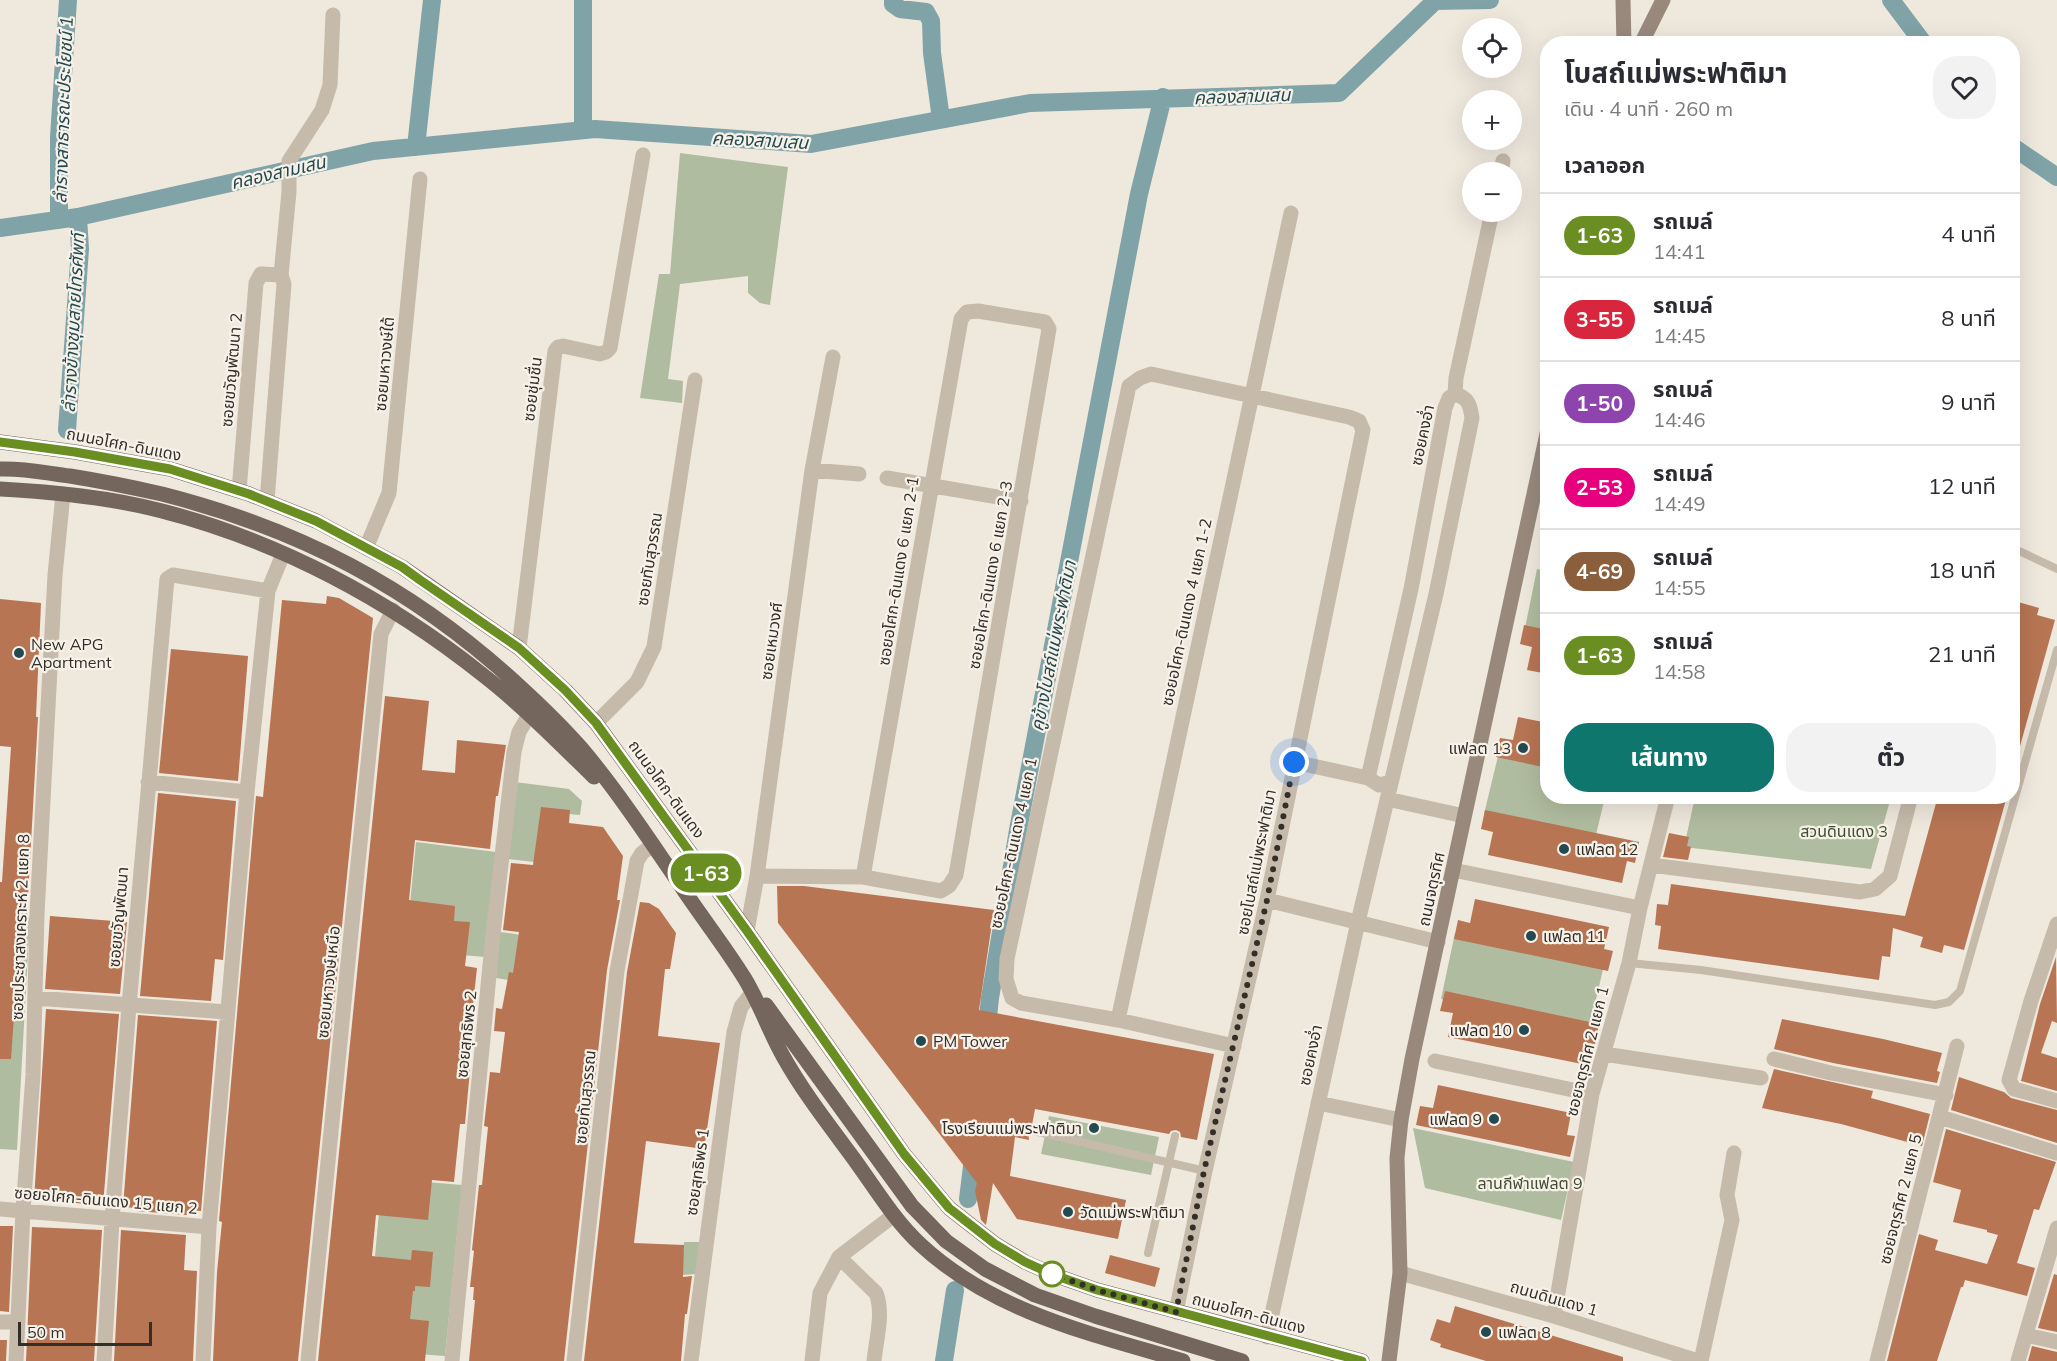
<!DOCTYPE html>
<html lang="th">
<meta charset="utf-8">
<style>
body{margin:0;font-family:Mulish,"Noto Sans Thai",sans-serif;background:#f2f2f3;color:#2b2b33;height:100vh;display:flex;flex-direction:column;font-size:22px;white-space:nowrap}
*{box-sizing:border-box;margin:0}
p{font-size:20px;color:#7c7c81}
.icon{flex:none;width:33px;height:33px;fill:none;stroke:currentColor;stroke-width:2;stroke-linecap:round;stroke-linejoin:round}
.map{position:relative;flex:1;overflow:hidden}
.details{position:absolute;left:1540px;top:36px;width:480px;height:768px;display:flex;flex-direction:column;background:#fff;border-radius:24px;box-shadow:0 6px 24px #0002}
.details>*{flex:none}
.badge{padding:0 12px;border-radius:20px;font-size:21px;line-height:39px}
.buttons{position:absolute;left:1462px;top:18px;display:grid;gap:12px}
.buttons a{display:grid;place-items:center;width:60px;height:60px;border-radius:50%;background:#fff;box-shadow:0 6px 24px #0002;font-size:30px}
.scale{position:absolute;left:18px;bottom:15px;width:134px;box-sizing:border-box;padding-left:6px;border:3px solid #342e29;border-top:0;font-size:16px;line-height:21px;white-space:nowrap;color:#342e29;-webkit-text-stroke:4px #f7f2e9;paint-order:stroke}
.you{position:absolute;width:30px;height:30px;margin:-15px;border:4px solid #fff;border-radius:50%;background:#1a73e8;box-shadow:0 0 0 9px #1a73e833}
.map>.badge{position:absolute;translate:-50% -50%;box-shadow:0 0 0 3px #fff}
h2{padding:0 24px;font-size:22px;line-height:54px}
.round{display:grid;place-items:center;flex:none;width:63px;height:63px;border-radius:24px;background:#f2f2f3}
.summary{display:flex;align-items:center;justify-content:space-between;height:102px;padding:0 24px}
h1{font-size:28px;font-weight:700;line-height:45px}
.primary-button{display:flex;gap:12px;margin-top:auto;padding:12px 24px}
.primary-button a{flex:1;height:69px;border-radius:24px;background:#0f766e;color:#fff;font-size:24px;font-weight:700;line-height:69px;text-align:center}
.primary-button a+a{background:#f2f2f3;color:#2b2b33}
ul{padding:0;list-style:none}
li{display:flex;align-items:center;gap:18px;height:84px;padding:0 24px;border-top:2px solid #e1e1e2}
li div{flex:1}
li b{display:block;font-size:22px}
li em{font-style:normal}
li .badge{min-width:66px;font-weight:700;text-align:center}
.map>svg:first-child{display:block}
.green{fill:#b0bc9f}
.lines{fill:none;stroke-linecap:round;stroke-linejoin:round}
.canal{stroke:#80a3a8;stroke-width:18}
.building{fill:#b77554}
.lane{stroke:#c6baab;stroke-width:8}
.street{stroke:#c6baab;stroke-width:15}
.secondary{stroke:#99897d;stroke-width:15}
.primary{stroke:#74665c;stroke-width:15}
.line-casing{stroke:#fff;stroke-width:14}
.line{stroke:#6b8e23;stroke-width:9}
.walk{stroke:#342e29;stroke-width:6;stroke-dasharray:0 10.8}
.poi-dot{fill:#244a51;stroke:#f7f2e9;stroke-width:2}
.stop-dot{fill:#fff;stroke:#6b8e23;stroke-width:3}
.labels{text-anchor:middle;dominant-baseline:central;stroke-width:4.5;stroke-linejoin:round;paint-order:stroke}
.street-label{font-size:16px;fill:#342e29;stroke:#f7f2e9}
.poi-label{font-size:16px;fill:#342e29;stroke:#f7f2e9;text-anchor:start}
.park-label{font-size:16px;fill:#414f30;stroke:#f7f2e9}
.water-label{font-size:18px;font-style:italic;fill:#244a51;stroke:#f7f2e9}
</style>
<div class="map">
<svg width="2057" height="1361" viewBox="0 0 2057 1361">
<rect width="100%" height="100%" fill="#efe8dd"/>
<path class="green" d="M 680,153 L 788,167 L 770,305 L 760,303 L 748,293 L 748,276 L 680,284 L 668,379 L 683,381 L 682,403 L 640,398 L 659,274 L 670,274 Z
M 1537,569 L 1548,571 L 1548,633 L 1525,628 Z
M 1499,752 L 1548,763 L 1548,796 L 1605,797 L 1595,839 L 1484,814 Z
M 515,782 L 569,789 L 582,801 L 580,815 L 544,812 L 534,862 L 508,859 Z
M 1695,797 L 1891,797 L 1871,869 L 1684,847 Z
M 416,842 L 496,852 L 485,957 L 450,954 L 410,904 Z
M 0,915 L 30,917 L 17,1150 L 0,1149 Z
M 500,932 L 522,935 L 515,981 L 496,978 Z
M 1455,933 L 1604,965 L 1589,1030 L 1441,999 Z
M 1049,1116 L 1159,1137 L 1151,1175 L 1041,1154 Z
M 1413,1128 L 1574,1162 L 1561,1220 L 1425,1188 Z
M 426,1182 L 462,1185 L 445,1356 L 365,1350 L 391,1260 L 375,1256 L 379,1212 Z
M 684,1242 L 701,1242 L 697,1274 L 681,1275 Z"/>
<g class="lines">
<path class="canal" d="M 893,0 L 893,4 L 900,9 L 926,12 L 931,21 L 932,53 L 941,119
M 1891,0 L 1924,44
M 583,130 L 583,0
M 416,147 L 432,0
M 2013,147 L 2057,177
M 59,220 L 59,137 L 68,0
M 0,228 L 78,217 L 373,151 L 595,129 L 811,144 L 1030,103 L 1339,93 L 1435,1 L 1490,0
M 67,430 L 80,249 L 78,217
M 986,1036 L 990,998 L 1018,830 L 1139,194 L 1163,97
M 968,1199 L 974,1150
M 944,1361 L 955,1290"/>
</g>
<path class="building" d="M 327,596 L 339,598 L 373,618 L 298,1361 L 213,1361 L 217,1272 L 222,1222 L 219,1221 L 256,796 L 263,797 L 282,600 L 326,604 Z
M 0,599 L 41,603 L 36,717 L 38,717 L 27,915 L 21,914 L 11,1059 L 0,1059 L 0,882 L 2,882 L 11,747 L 0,746 Z
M 2018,602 L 2039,608 L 2037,615 L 2055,620 L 2017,757 L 2013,757 L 2013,608 L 2016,609 Z
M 1524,625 L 1548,630 L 1548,674 L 1527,670 L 1532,647 L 1520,644 Z
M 171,649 L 248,656 L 238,781 L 159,773 Z
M 385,696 L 429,701 L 422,770 L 455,773 L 457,740 L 506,745 L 498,796 L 496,796 L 490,849 L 415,840 L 409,900 L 455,906 L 454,921 L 470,922 L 465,966 L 477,968 L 473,1005 L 476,1006 L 468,1069 L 470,1070 L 465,1124 L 460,1124 L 454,1182 L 432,1180 L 428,1220 L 376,1215 L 372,1256 L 411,1260 L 412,1250 L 433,1252 L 430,1287 L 415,1286 L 415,1291 L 413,1291 L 410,1319 L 429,1321 L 425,1361 L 318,1361 Z
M 1518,717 L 1548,723 L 1548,768 L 1496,757 L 1500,738 L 1513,740 Z
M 158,793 L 236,801 L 223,960 L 215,959 L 211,1001 L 140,996 Z
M 1938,796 L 2007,796 L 1964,950 L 1944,945 L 1942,953 L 1920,947 L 1923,937 L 1893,928 L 1890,957 L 1882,956 L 1879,980 L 1658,949 L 1661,926 L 1655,925 L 1657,904 L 1668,905 L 1671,884 L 1905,916 Z
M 541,807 L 570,810 L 569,823 L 603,827 L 623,856 L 617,900 L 620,900 L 607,970 L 564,1361 L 469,1361 L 475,1300 L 473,1300 L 474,1287 L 470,1287 L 474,1251 L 472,1250 L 479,1185 L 482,1185 L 488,1127 L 484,1126 L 490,1072 L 500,1073 L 505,1032 L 494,1031 L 496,1008 L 502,1009 L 509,972 L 513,973 L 519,932 L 503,930 L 511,863 L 533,865 Z
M 1485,810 L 1639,842 L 1635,863 L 1627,861 L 1622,883 L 1488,855 L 1493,832 L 1481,829 Z
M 1669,833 L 1689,837 L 1687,846 L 1691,847 L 1688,860 L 1663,857 Z
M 777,886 L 804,886 L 994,910 L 979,1010 L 1214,1054 L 1197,1140 L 1181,1137 L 1180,1132 L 1176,1130 L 1171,1131 L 1169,1134 L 1035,1109 L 1032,1125 L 1028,1130 L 1029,1140 L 1015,1137 L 1010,1176 L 1126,1200 L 1118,1239 L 1017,1219 L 993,1183 L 986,1225 L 981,1220 L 975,1191 L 977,1183 L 778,923 Z
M 1475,899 L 1609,927 L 1604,949 L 1613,951 L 1608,971 L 1454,939 L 1458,920 L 1470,923 Z
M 640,902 L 649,903 L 659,909 L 676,933 L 670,969 L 665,969 L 658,1036 L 720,1043 L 704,1149 L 646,1141 L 634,1243 L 684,1245 L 683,1277 L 692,1276 L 687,1314 L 685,1314 L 681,1361 L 584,1361 L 627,972 Z
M 50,916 L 127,922 L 120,994 L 45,989 Z
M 2056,957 L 2057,1023 L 2052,1021 L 2041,1053 L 2057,1058 L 2057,1091 L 2021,1081 L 2040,1004 Z
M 1445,991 L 1599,1024 L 1595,1044 L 1587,1043 L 1582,1064 L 1448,1037 L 1453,1013 L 1440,1011 Z
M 46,1009 L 119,1014 L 103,1205 L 34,1200 Z
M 138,1015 L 217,1021 L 201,1211 L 188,1210 L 187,1215 L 136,1211 L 136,1208 L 123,1207 Z
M 1782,1019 L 1883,1039 L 1942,1053 L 1937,1071 L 1940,1072 L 1937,1083 L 1833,1063 L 1774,1049 Z
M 1774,1069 L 1873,1091 L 1871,1098 L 1930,1114 L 1922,1146 L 1841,1124 L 1762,1108 Z
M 1959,1077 L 2004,1092 L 2011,1098 L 2057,1110 L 2057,1143 L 1951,1110 Z
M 1438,1085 L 1571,1113 L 1567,1135 L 1575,1136 L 1570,1157 L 1416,1125 L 1420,1106 L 1433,1108 Z
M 1946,1129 L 2056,1162 L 2039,1210 L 2034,1209 L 2017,1263 L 2035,1268 L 2027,1296 L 1965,1280 L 1963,1287 L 1961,1287 L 1937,1361 L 1887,1361 L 1919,1234 L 1938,1240 L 1935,1250 L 1987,1264 L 1998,1235 L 1987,1232 L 1987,1230 L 1953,1222 L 1961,1190 L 1933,1182 Z
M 0,1226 L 13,1226 L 9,1312 L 0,1311 Z
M 32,1227 L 102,1230 L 94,1361 L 26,1361 Z
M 121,1230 L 186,1235 L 184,1270 L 197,1271 L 193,1361 L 114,1361 Z
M 1110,1255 L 1160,1268 L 1155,1287 L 1105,1273 Z
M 2054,1274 L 2057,1275 L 2057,1332 L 2038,1328 Z
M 1455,1306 L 1623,1357 L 1623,1361 L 1486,1361 L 1440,1347 L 1441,1344 L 1430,1340 L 1437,1319 L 1450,1323 Z
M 0,1340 L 7,1340 L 6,1361 L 0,1361 Z
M 2032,1346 L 2057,1352 L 2057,1361 L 2028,1361 Z"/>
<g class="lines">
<path class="lane" d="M 2013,548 L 2057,569
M 1629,963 L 1701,970 L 1935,1005 L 1949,1002 L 1960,991 L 2057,650
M 1034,1131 L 1205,1171
M 1148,1253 L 1175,1136"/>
<path class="street" d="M 1501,172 L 1503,161
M 281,275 L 289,192 L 289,161 L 322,110 L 330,85 L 333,15
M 1455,394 L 1456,378 L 1492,212
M 812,470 L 859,474
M 887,478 L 1021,501
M 239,491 L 256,283 L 261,274 L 281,275 L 284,284 L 267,501
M 366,548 L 389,493 L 420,179
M 519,648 L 555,351 L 558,347 L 563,346 L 600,354 L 606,352 L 610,348 L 643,155
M 596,723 L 637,682 L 654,647 L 695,380
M 1294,762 L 1368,778
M 148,782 L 247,792
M 1387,799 L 1464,816
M 1651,865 L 1860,892 L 1875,889 L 1890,876 L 1911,796
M 1453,870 L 1640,908
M 757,876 L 863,877 L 941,891 L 949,886 L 956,875 L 1049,329 L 1045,322 L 978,311 L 967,312 L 961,319 L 863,877
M 1267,900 L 1438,942
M 2057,924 L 2031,1001 L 2009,1080 L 2014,1089 L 2057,1101
M 747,931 L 757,876 L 812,470 L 833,357
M 35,998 L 227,1012
M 1118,1020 L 1291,213
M 1604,1054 L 1761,1078
M 1774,1059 L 1831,1073 L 1946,1095
M 1435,1061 L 1592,1094
M 1318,1103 L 1401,1120
M 1940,1117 L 2057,1153
M 0,1209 L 209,1227
M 839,1257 L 876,1293 C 884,1313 876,1340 874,1361
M 1400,1273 L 1554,1316 L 1698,1361
M 1176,1312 L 1205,1171 L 1267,900 L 1363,430 L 1359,421 L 1349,417 L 1151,374 L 1140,378 L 1129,386 L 1007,959 L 1006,979 L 1012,998 L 1021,1003 L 1118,1020 L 1234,1046
M 1554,1316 L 1592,1094 L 1629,963 L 1640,908 L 1668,796
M 0,1322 L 18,1322
M 2026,1335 L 2057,1342
M 1267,1337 L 1358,922 L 1436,594 L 1472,418 C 1470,404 1468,398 1455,394 L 1449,398 L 1445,408 L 1411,589 L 1368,778 L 1379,785 L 1391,782
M 16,1361 L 23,1211 L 33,1075 L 37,914 L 55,575 L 63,494
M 104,1361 L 112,1220 L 129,1006 L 167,579 L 173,575 L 268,591
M 203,1361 L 209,1227 L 247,792 L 268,591 L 283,554
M 308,1361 L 381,634 L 393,610
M 452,1361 L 493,934 L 514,752 L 519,732 L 529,715
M 574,1361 L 617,971 L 637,861 L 642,853 L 653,845
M 691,1361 L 734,1032 L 741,1007 L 752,993
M 812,1361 L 820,1293 L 839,1257 L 894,1215
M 1701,1361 L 1732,1220 L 1727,1195 L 1734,1153
M 1877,1361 L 1957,1046
M 2018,1361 L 2057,1228"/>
<path class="secondary" d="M 1623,0 L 1624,44
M 1641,44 L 1663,0
M 1389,1361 L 1400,1273 L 1397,1158 L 1401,1120 L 1412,1059 L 1548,429"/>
<path class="primary" d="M 0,442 L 75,452 L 170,469 L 249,494 L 316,521 L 402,567 L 519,648 L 565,690 L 596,723 L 747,931 L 904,1154 L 949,1208 L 995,1244 L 1025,1262 L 1054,1275 L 1097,1290 L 1362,1361
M 0,469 C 24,468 46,473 70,476 C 101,481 131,487 162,494 C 299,529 411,587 516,683 C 539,704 562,726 582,749 C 619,793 651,842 683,889 C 703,919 726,948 745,979 C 760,1004 769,1031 783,1056 C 803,1092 829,1125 854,1159 C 875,1188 894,1220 921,1245 C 993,1312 1092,1334 1183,1361
M 0,489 C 54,492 109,497 162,511 C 279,541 389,600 483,675 C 523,706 558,742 594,777
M 766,1005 L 912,1206 L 946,1241 L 985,1269 L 1035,1295 L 1095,1316 L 1242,1361"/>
</g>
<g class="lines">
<defs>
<path id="line" d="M 0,442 L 75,452 L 170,469 L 249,494 L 316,521 L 402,567 L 420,580 L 519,648 L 565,690 L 596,723 L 747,931 L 904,1154 L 949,1208 L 995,1244 L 1025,1262 L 1054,1275 L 1097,1290 L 1362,1361"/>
</defs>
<use href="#line" class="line-casing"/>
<use href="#line" class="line"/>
<path class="walk" d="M 1052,1274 L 1097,1290 L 1176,1312 L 1204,1171 L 1267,900 L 1294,762"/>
</g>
<g class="poi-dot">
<circle cx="19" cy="653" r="6"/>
<circle cx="1523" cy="748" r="6"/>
<circle cx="1564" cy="849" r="6"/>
<circle cx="1531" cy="936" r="6"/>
<circle cx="1524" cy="1030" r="6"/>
<circle cx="921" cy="1041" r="6"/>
<circle cx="1494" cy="1119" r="6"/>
<circle cx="1094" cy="1128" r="6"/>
<circle cx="1068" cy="1212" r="6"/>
<circle cx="1486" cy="1332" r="6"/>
</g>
<circle class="stop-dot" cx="1052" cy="1274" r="12"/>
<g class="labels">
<g class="street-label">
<text transform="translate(384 364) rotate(-85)">ซอยมหาวงษ์ใต้</text>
<text transform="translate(231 370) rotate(-85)">ซอยขวัญพัฒนา 2</text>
<text transform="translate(532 389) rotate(-83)">ซอยชุ่มชื่น</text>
<text transform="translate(1422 435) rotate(-78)">ซอยคงอ่ำ</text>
<text transform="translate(124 444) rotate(11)">ถนนอโศก-ดินแดง</text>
<text transform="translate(649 559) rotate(-81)">ซอยทับสุวรรณ</text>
<text transform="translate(898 571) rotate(-81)">ซอยอโศก-ดินแดง 6 แยก 2-1</text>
<text transform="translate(990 575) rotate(-80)">ซอยอโศก-ดินแดง 6 แยก 2-3</text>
<text transform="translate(1186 612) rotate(-78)">ซอยอโศก-ดินแดง 4 แยก 1-2</text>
<text transform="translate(771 641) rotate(-82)">ซอยเหมวงศ์</text>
<text transform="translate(667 789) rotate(54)">ถนนอโศก-ดินแดง</text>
<text transform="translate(1013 843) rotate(-78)">ซอยอโศก-ดินแดง 4 แยก 1</text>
<text transform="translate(1256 862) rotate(-79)">ซอยโบสถ์แม่พระฟาติมา</text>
<text transform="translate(1431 889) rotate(-78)">ถนนจตุรทิศ</text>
<text transform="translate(118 917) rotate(-85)">ซอยขวัญพัฒนา</text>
<text transform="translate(20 927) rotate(-88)">ซอยประชาสงเคราะห์ 2 แยก 8</text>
<text transform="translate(328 982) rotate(-84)">ซอยมหาวงษ์เหนือ</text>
<text transform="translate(466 1034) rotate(-84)">ซอยสุทธิพร 2</text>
<text transform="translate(1587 1051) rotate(-76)">ซอยจตุรทิศ 2 แยก 1</text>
<text transform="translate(1310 1055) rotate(-78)">ซอยคงอ่ำ</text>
<text transform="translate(585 1097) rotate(-84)">ซอยทับสุวรรณ</text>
<text transform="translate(697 1172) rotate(-82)">ซอยสุทธิพร 1</text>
<text transform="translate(1900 1199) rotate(-76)">ซอยจตุรทิศ 2 แยก 5</text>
<text transform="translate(106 1200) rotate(5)">ซอยอโศก-ดินแดง 15 แยก 2</text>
<text transform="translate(1554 1298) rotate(16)">ถนนดินแดง 1</text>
<text transform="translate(1249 1313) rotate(15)">ถนนอโศก-ดินแดง</text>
</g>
<g class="poi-label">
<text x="31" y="644">New APG<tspan x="31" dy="18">Apartment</tspan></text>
<text x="1511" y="748" text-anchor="end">แฟลต 13</text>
<text x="1576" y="849">แฟลต 12</text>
<text x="1543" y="936">แฟลต 11</text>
<text x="1512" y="1030" text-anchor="end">แฟลต 10</text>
<text x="933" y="1041">PM Tower</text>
<text x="1482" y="1119" text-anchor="end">แฟลต 9</text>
<text x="1082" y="1128" text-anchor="end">โรงเรียนแม่พระฟาติมา</text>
<text x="1080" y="1212">วัดแม่พระฟาติมา</text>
<text x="1498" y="1332">แฟลต 8</text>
</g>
<g class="park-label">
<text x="1844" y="831">สวนดินแดง 3</text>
<text x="1530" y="1183">ลานกีฬาแฟลต 9</text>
</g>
<g class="water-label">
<text transform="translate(1242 96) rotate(-2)">คลองสามเสน</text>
<text transform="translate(63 110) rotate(-88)">ลํารางสาธารณะประโยชน์ 1</text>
<text transform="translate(760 140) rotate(3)">คลองสามเสน</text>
<text transform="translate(278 172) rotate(-13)">คลองสามเสน</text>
<text transform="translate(73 323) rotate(-87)">ลำรางข้างชุมสายโทรศัพท์</text>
<text transform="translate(1053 646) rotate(-79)">คูข้างโบสถ์แม่พระฟาติมา</text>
</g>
</g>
</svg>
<div class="buttons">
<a><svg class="icon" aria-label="locate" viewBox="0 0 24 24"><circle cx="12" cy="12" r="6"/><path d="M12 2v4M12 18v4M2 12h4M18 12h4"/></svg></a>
<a>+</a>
<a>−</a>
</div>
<div class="scale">50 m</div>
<div class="you" style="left:1294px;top:762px"></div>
<b class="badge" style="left:706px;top:873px;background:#6b8e23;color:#fff">1-63</b>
<section class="details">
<div class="summary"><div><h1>โบสถ์แม่พระฟาติมา</h1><p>เดิน · 4 นาที · 260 m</p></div><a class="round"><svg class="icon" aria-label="heart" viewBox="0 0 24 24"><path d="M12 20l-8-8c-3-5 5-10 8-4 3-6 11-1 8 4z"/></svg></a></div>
<h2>เวลาออก</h2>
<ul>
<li><span class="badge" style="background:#6b8e23;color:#fff">1-63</span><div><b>รถเมล์</b><p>14:41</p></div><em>4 นาที</em></li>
<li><span class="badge" style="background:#d7263d;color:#fff">3-55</span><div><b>รถเมล์</b><p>14:45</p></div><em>8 นาที</em></li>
<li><span class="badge" style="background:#8e44ad;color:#fff">1-50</span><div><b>รถเมล์</b><p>14:46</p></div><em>9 นาที</em></li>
<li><span class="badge" style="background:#e6007e;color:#fff">2-53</span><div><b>รถเมล์</b><p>14:49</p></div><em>12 นาที</em></li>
<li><span class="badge" style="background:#8b5e3c;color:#fff">4-69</span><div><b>รถเมล์</b><p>14:55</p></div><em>18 นาที</em></li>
<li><span class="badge" style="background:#6b8e23;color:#fff">1-63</span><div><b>รถเมล์</b><p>14:58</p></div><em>21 นาที</em></li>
</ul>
<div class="primary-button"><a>เส้นทาง</a><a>ตั๋ว</a></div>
</section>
</div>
